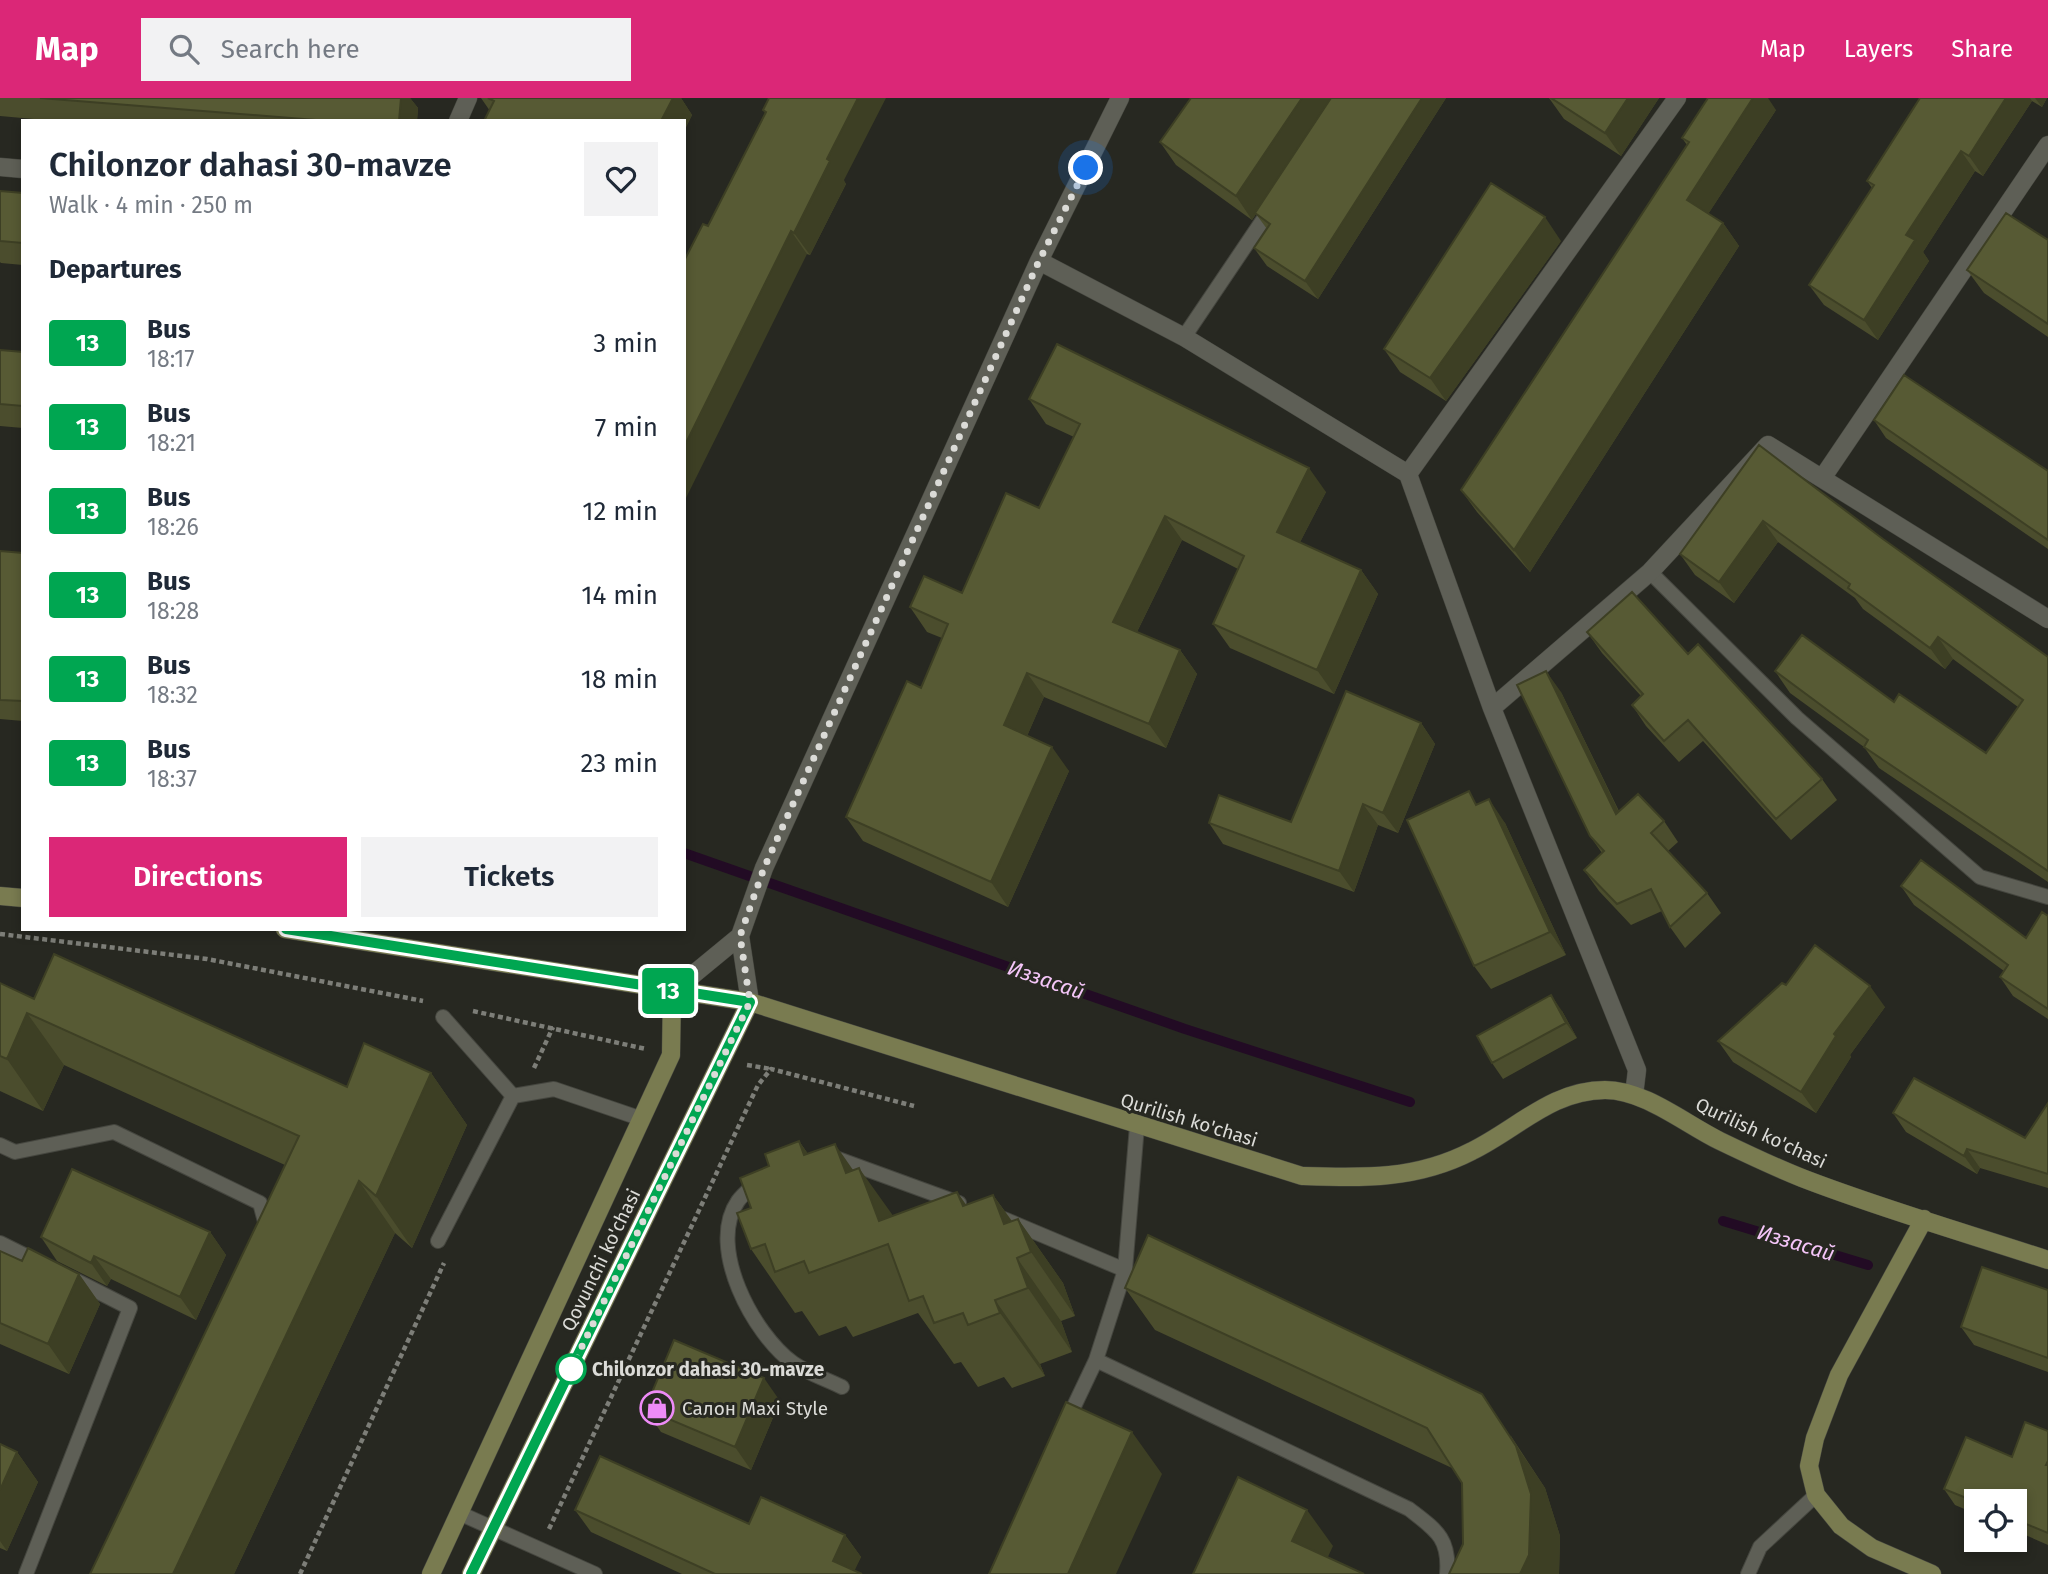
<!DOCTYPE html>
<meta charset="utf-8">
<style>
body{margin:0;font-family:"Fira Sans",sans-serif;background:#f2f2f3;color:#1f2937;height:100vh;display:flex;flex-direction:column;font-size:26px;white-space:nowrap}
*{box-sizing:border-box;margin:0}
p{font-size:23px;color:#747a83}
.icon{flex:none;width:38px;height:38px;fill:none;stroke:currentColor;stroke-width:2;stroke-linecap:round;stroke-linejoin:round}
.map{position:relative;flex:1;overflow:hidden}
.sheet{position:absolute;left:21px;top:21px;width:665px;height:812px;display:flex;flex-direction:column;background:#fff;border-radius:0px;box-shadow:0 4px 10px #0003}
.sheet>*{flex:none}
.badge{padding:0 14px;border-radius:5px;font-size:24px;line-height:46px}
.controls{position:absolute;left:1964px;top:1391px;display:grid;gap:14px}
.controls a{display:grid;place-items:center;width:63px;height:63px;border-radius:0px;background:#fff;box-shadow:0 4px 10px #0003;font-size:35px}
.you{position:absolute;width:35px;height:35px;margin:-18px;border:5px solid #fff;border-radius:50%;background:#1a73e8;box-shadow:0 0 0 10px #1a73e833}
.map>.badge{position:absolute;translate:-50% -50%;box-shadow:0 0 0 4px #fff}
h2{padding:0 28px;font-size:26px;line-height:63px}
.round{display:grid;place-items:center;flex:none;width:74px;height:74px;border-radius:0px;background:#f2f2f3}
.summary{display:flex;align-items:center;justify-content:space-between;height:119px;padding:0 28px}
h1{font-size:33px;font-weight:600;line-height:52px}
.cta{display:flex;gap:14px;margin-top:auto;padding:14px 28px}
.cta a{flex:1;height:80px;border-radius:0px;background:#db2777;color:#fff;font-size:28px;font-weight:600;line-height:80px;text-align:center}
.cta a+a{background:#f2f2f3;color:#1f2937}
ul{padding:0;list-style:none}
li{display:flex;align-items:center;gap:21px;height:84px;padding:0 28px}
li div{flex:1}
li b{display:block;font-size:26px}
li em{font-style:normal}
li .badge{min-width:77px;font-weight:700;text-align:center}
header{display:flex;align-items:center;gap:42px;box-sizing:border-box;height:98px;padding:0 35px;background:#db2777;color:#fff}
header strong{font-size:33px}
nav{display:flex;gap:38px;margin-inline-start:auto;font-size:24px}
.search{width:490px;height:63px;background:#f2f2f3;display:flex;align-items:center;gap:18px;box-sizing:border-box;padding:0 24px;border-radius:0px;color:#747a83;font-size:26px}
.map>svg:first-child{display:block}
.lines{fill:none;stroke-linecap:round;stroke-linejoin:round}
.stream{stroke:#220b24;stroke-width:10}
.lane-casing{stroke:#45463f;stroke-width:16}
.street-casing{stroke:#45463f;stroke-width:19}
.secondary-casing{stroke:#45463f;stroke-width:19}
.path{stroke:#7d7e78;stroke-width:4.5;stroke-dasharray:5 3.5;stroke-linecap:butt}
.lane{stroke:#5e5f56;stroke-width:14}
.street{stroke:#5e5f56;stroke-width:18}
.secondary{stroke:#797b50;stroke-width:18}
.wall{fill:#4b4d2d}
.shaded-wall{fill:#3d3f24}
.building{fill:#575a34;stroke:#3d3f24;stroke-width:2}
.line-casing{stroke:#fff;stroke-width:16}
.line{stroke:#00a651;stroke-width:10}
.walk{stroke:#dbdbd7;stroke-width:7;stroke-dasharray:0 12.6}
.stop-dot{fill:#fff;stroke:#00a651;stroke-width:3.5}
.labels{text-anchor:middle;dominant-baseline:central;stroke-width:6;stroke-linejoin:round;paint-order:stroke}
.street-label{font-size:19px;fill:#dbdbd7;stroke:#272821}
.stop-label{font-size:19px;font-weight:bold;fill:#dbdbd7;stroke:#272821;text-anchor:start}
.poi-label{font-size:19px;fill:#dbdbd7;stroke:#272821;text-anchor:start}
.water-label{font-size:21px;font-style:italic;fill:#f5c6f9;stroke:#272821}
</style>
<header>
<strong>Map</strong>
<div class="search"><svg class="icon" aria-label="search" viewBox="0 0 24 24"><circle cx="10" cy="10" r="6"/><path d="M15 15l6 6"/></svg>Search here</div>
<nav><a>Map</a><a>Layers</a><a>Share</a></nav>
</header>
<div class="map">
<svg width="2048" height="1476" viewBox="0 0 2048 1476">
<rect width="100%" height="100%" fill="#272821"/>
<g class="lines">
<path class="stream" d="M 684,755 L 1185,931 L 1410,1004
M 1723,1123 L 1868,1167"/>
<defs>
<path id="lane" d="M 1184,239 L 1271,110
M 1650,474 L 1797,620 L 1980,779 L 2048,799
M 443,919 L 513,998
M 0,1047 L 15,1054 L 114,1034 L 260,1105 L 267,1131
M 830,1058 L 959,1105
M 757,1084 C 751,1090 743,1096 738,1103 C 706,1149 754,1237 793,1265 C 807,1275 826,1281 842,1289
M 1004,1121 L 1125,1172
M 438,1143 L 513,998 L 554,991 L 642,1021
M 0,1145 L 40,1165
M 1096,1262 L 1125,1172 L 1137,1028
M 1067,1323 L 1096,1262 L 1409,1411 C 1436,1432 1450,1440 1447,1476
M 459,1415 L 595,1476
M 26,1476 L 130,1210 L 71,1180
M 1748,1476 L 1760,1449 L 1816,1397"/>
<path id="street" d="M 458,23 L 468,0
M 0,69 L 23,71
M 1039,163 L 1184,239 L 1408,376
M 1823,379 L 2048,47
M 1492,610 L 1650,474 L 1768,347 L 2048,521
M 740,838 L 750,904
M 672,894 L 740,838 L 764,770 L 1039,163 L 1120,0
M 1634,997 L 1637,972 L 1492,610 L 1408,376 L 1677,0"/>
<path id="secondary" d="M 0,798 L 23,800
M 285,831 L 750,904 L 1302,1078 C 1363,1080 1416,1082 1472,1053 C 1517,1031 1552,992 1605,992 C 1645,992 1685,1026 1720,1043 C 1747,1056 1774,1069 1802,1080 C 1882,1111 1966,1135 2048,1162
M 1924,1121 L 1839,1277 L 1815,1340 L 1809,1368 L 1816,1397 L 1841,1428 L 1872,1450 L 1932,1476
M 431,1476 L 671,957 L 672,894
M 471,1476 L 750,904"/>
</defs>
<use href="#lane" class="lane-casing"/>
<use href="#street" class="street-casing"/>
<use href="#secondary" class="secondary-casing"/>
<path class="path" d="M 0,836 L 207,861 L 423,903
M 473,913 L 646,951
M 747,967 L 771,971
M 534,970 L 553,929
M 549,1431 L 758,987 L 771,971 L 914,1008
M 300,1476 L 444,1165"/>
<use href="#lane" class="lane"/>
<use href="#street" class="street"/>
<use href="#secondary" class="secondary"/>
</g>
<path class="wall" d="M 0,0 L 410,0 L 418,10 L 417,23 L 56,23 L 0,18 Z
M 481,0 L 681,0 L 692,17 L 684,33 L 684,23 L 490,13 Z
M 769,0 L 846,86 L 810,157 L 708,128 L 765,15 L 763,12 Z
M 1191,0 L 1446,0 L 1318,201 L 1267,168 L 1254,150 L 1267,131 L 1256,116 L 1252,122 L 1176,67 L 1160,44 Z
M 1549,0 L 1659,0 L 1621,58 L 1564,21 Z
M 1920,0 L 2047,0 L 2042,9 L 2032,3 L 1983,78 L 1975,73 L 1923,154 L 1929,163 L 1878,242 L 1824,207 L 1809,187 L 1872,90 L 1867,83 Z
M 1776,12 L 1708,116 L 1723,125 L 1739,148 L 1530,474 L 1477,414 L 1461,392 L 1687,47 L 1682,40 Z
M 0,93 L 23,95 L 23,167 L 1,165 L 0,164 Z
M 2048,142 L 2048,239 L 1984,195 L 1967,172 Z
M 1561,143 L 1446,303 L 1400,274 L 1384,251 Z
M 0,252 L 23,254 L 23,330 L 0,328 Z
M 1029,301 L 1326,394 L 1300,444 L 1361,472 L 1378,496 L 1334,596 L 1230,550 L 1213,526 L 1238,471 L 1182,442 L 1137,534 L 1180,552 L 1197,576 L 1166,650 L 1044,599 L 1027,638 L 1069,673 L 1008,809 L 863,743 L 846,719 L 921,590 L 942,540 L 927,534 L 910,509 L 962,495 L 1039,410 L 1074,339 L 1046,326 Z
M 1874,322 L 2048,373 L 2048,451 L 1886,340 Z
M 1759,347 L 1883,441 L 2048,559 L 2048,784 L 1879,670 L 1864,649 L 1790,595 L 1775,573 L 1894,604 L 1986,655 L 2018,609 L 1953,561 L 1945,571 L 1863,511 L 1855,500 L 1778,444 L 1734,505 L 1695,477 L 1680,456 Z
M 0,453 L 23,455 L 23,623 L 0,621 Z
M 1587,534 L 1688,556 L 1822,681 L 1837,702 L 1791,742 L 1703,643 L 1679,664 L 1646,628 L 1632,607 L 1641,598 L 1602,555 Z
M 1561,594 L 1619,713 L 1664,723 L 1678,744 L 1668,753 L 1707,795 L 1721,815 L 1685,850 L 1670,829 L 1662,813 L 1631,827 L 1599,793 L 1584,772 L 1602,755 L 1590,738 Z
M 1421,625 L 1435,646 L 1398,735 L 1378,727 L 1354,794 L 1223,746 L 1209,725 L 1291,724 Z
M 1478,706 L 1505,725 L 1566,857 L 1491,891 L 1474,868 Z
M 1901,788 L 2026,840 L 2048,818 L 2048,921 L 2013,898 L 2000,879 L 2004,873 L 1914,807 Z
M 0,885 L 34,901 L 347,989 L 431,975 L 467,1027 L 412,1150 L 395,1135 L 234,1476 L 90,1476 L 285,1067 L 64,967 L 43,1013 L 0,993 Z
M 1786,887 L 1885,909 L 1850,957 L 1851,959 L 1816,1015 L 1733,964 L 1718,943 Z
M 1562,913 L 1577,940 L 1503,981 L 1492,965 Z
M 2048,1005 L 2048,1090 L 1980,1070 L 1977,1076 L 1906,1034 L 1893,1015 L 2025,1040 Z
M 799,1043 L 808,1056 L 853,1072 L 893,1118 L 957,1094 L 966,1107 L 993,1097 L 1012,1123 L 1018,1121 L 1063,1185 L 1075,1218 L 1061,1223 L 1072,1254 L 1040,1266 L 1045,1278 L 1012,1290 L 1004,1279 L 978,1289 L 961,1264 L 954,1266 L 918,1215 L 853,1239 L 846,1228 L 819,1238 L 802,1213 L 795,1215 L 751,1151 L 769,1068 Z
M 210,1134 L 226,1157 L 196,1222 L 111,1181 L 107,1188 L 57,1163 L 41,1139 Z
M 0,1153 L 22,1163 L 79,1176 L 100,1206 L 69,1276 L 0,1246 Z
M 1125,1190 L 1511,1338 L 1545,1390 L 1560,1438 L 1559,1476 L 1449,1476 L 1463,1446 L 1462,1385 L 1452,1370 L 1155,1232 Z
M 2048,1192 L 2048,1274 L 1974,1247 L 1961,1229 Z
M 780,1303 L 751,1372 L 661,1334 L 645,1311 Z
M 2048,1333 L 2048,1447 L 2014,1432 L 2014,1404 L 1976,1404 L 1976,1416 L 1955,1407 L 1944,1391 L 2012,1359 Z
M 0,1346 L 17,1354 L 38,1384 L 7,1453 L 0,1450 Z
M 575,1412 L 749,1426 L 845,1437 L 861,1459 L 854,1472 L 862,1476 L 682,1476 L 591,1434 Z"/>
<path class="shaded-wall" d="M 401,0 L 410,0 L 418,10 L 417,23 L 399,23 Z
M 673,0 L 681,0 L 692,17 L 684,33 L 684,23 L 661,23 Z
M 858,0 L 886,0 L 844,82 L 846,86 L 810,157 L 794,135 L 827,61 Z
M 1302,0 L 1334,0 L 1252,122 L 1236,98 Z
M 1422,0 L 1446,0 L 1318,201 L 1305,183 Z
M 1628,0 L 1659,0 L 1621,58 L 1605,35 Z
M 1753,0 L 1768,0 L 1776,12 L 1703,124 L 1687,102 Z
M 2006,0 L 2030,0 L 2032,3 L 1983,78 L 1969,58 Z
M 2035,0 L 2047,0 L 2042,9 Z
M 1961,53 L 1975,73 L 1923,154 L 1929,163 L 1878,242 L 1864,222 L 1906,137 Z
M 1545,119 L 1561,143 L 1446,303 L 1430,280 Z
M 1723,125 L 1739,148 L 1530,474 L 1514,452 Z
M 791,133 L 807,156 L 684,404 L 684,349 Z
M 1309,370 L 1326,394 L 1293,458 L 1277,434 Z
M 1165,418 L 1182,442 L 1130,548 L 1113,524 Z
M 1763,423 L 1778,444 L 1734,505 L 1719,484 Z
M 1361,472 L 1378,496 L 1334,596 L 1317,572 Z
M 1938,539 L 1953,561 L 1945,571 L 1930,550 Z
M 1180,552 L 1197,576 L 1166,650 L 1149,626 Z
M 1546,573 L 1561,594 L 1630,737 L 1616,716 Z
M 1027,575 L 1044,599 L 1021,652 L 1004,627 Z
M 1421,625 L 1435,646 L 1398,735 L 1383,715 Z
M 1052,649 L 1069,673 L 1008,809 L 991,784 Z
M 1489,701 L 1505,725 L 1566,857 L 1550,834 Z
M 1363,706 L 1378,727 L 1354,794 L 1339,773 Z
M 1870,888 L 1885,909 L 1850,957 L 1851,959 L 1816,1015 L 1801,994 L 1834,936 Z
M 1551,897 L 1562,913 L 1577,940 L 1566,925 Z
M 27,915 L 64,967 L 43,1013 L 7,961 Z
M 431,975 L 467,1027 L 412,1150 L 376,1098 Z
M 799,1043 L 843,1106 L 804,1057 Z
M 835,1046 L 869,1095 L 859,1070 L 904,1133 L 924,1186 L 846,1075 Z
M 1967,1051 L 1980,1070 L 1977,1076 L 1964,1058 Z
M 359,1083 L 395,1135 L 234,1476 L 173,1476 Z
M 957,1094 L 1002,1158 L 963,1108 Z
M 993,1097 L 1028,1146 L 1018,1121 L 1063,1185 L 1075,1218 L 1031,1154 L 1004,1126 Z
M 210,1134 L 226,1157 L 196,1222 L 180,1199 Z
M 94,1158 L 111,1181 L 107,1188 L 91,1165 Z
M 1017,1160 L 1061,1223 L 1072,1254 L 1028,1190 Z
M 79,1176 L 100,1206 L 69,1276 L 48,1246 Z
M 995,1202 L 1040,1266 L 1045,1278 L 1000,1215 Z
M 764,1280 L 780,1303 L 751,1372 L 735,1349 Z
M 1482,1296 L 1545,1390 L 1560,1438 L 1559,1476 L 1520,1476 Z
M 1132,1334 L 1162,1376 L 1116,1476 L 1068,1476 Z
M 17,1354 L 38,1384 L 7,1453 L 0,1443 L 0,1392 Z
M 1307,1412 L 1333,1448 L 1320,1476 L 1292,1443 Z
M 845,1437 L 861,1459 L 853,1476 L 833,1463 Z"/>
<path class="building" d="M 40,0 L 401,0 L 399,23 L 328,23 Z
M 488,0 L 673,0 L 661,23 L 484,23 L 494,3 Z
M 769,0 L 858,0 L 827,61 L 830,63 L 794,135 L 791,133 L 684,349 L 684,163 L 703,126 L 708,128 L 766,14 L 763,12 Z
M 1191,0 L 1302,0 L 1236,98 L 1160,44 Z
M 1331,0 L 1422,0 L 1305,183 L 1254,150 L 1270,126 L 1255,115 Z
M 1551,0 L 1628,0 L 1605,35 Z
M 1708,0 L 1753,0 L 1687,102 L 1723,125 L 1514,452 L 1461,392 L 1689,44 L 1682,40 Z
M 1920,0 L 2006,0 L 1969,58 L 1961,53 L 1906,137 L 1915,142 L 1864,222 L 1809,187 L 1874,87 L 1867,83 Z
M 1491,85 L 1545,119 L 1430,280 L 1384,251 Z
M 0,93 L 23,95 L 23,145 L 0,143 Z
M 2006,115 L 2048,142 L 2048,226 L 1967,172 Z
M 1057,246 L 1309,370 L 1277,434 L 1361,472 L 1317,572 L 1213,526 L 1244,458 L 1165,418 L 1113,524 L 1180,552 L 1149,626 L 1027,575 L 1004,627 L 1052,649 L 991,784 L 846,719 L 907,583 L 921,590 L 948,526 L 910,509 L 924,478 L 962,495 L 1006,395 L 1039,410 L 1080,326 L 1029,301 Z
M 0,252 L 23,254 L 23,308 L 0,306 Z
M 1904,277 L 2048,373 L 2048,442 L 1874,322 Z
M 1759,347 L 1883,441 L 2048,559 L 2048,773 L 1864,649 L 1868,642 L 1775,573 L 1802,537 L 1894,604 L 1899,596 L 1986,655 L 2023,602 L 1938,539 L 1930,550 L 1848,490 L 1850,486 L 1763,423 L 1719,484 L 1680,456 Z
M 0,453 L 23,455 L 23,603 L 0,602 Z
M 1632,494 L 1688,556 L 1698,546 L 1822,681 L 1776,721 L 1688,622 L 1664,643 L 1632,607 L 1643,596 L 1587,534 Z
M 1546,573 L 1616,716 L 1638,696 L 1664,723 L 1651,735 L 1707,795 L 1670,829 L 1651,791 L 1617,806 L 1584,772 L 1604,753 L 1590,738 L 1517,587 Z
M 1346,593 L 1421,625 L 1383,715 L 1363,706 L 1339,773 L 1209,725 L 1219,697 L 1291,724 Z
M 1469,693 L 1476,707 L 1489,701 L 1550,834 L 1474,868 L 1407,722 Z
M 1921,762 L 2026,840 L 2042,814 L 2048,818 L 2048,911 L 2000,879 L 2008,867 L 1901,788 Z
M 1815,847 L 1870,888 L 1834,936 L 1836,938 L 1801,994 L 1718,943 L 1782,885 L 1786,887 Z
M 54,856 L 347,989 L 364,945 L 431,975 L 376,1098 L 359,1083 L 173,1476 L 90,1476 L 299,1038 L 27,915 L 7,961 L 0,958 L 0,885 L 34,901 Z
M 1551,897 L 1566,925 L 1492,965 L 1477,938 Z
M 1914,980 L 2025,1040 L 2048,1005 L 2048,1076 L 1967,1051 L 1964,1058 L 1893,1015 Z
M 799,1043 L 804,1057 L 835,1046 L 846,1075 L 859,1070 L 879,1123 L 957,1094 L 963,1108 L 993,1097 L 1004,1126 L 1018,1121 L 1031,1154 L 1017,1160 L 1028,1190 L 995,1202 L 1000,1215 L 968,1227 L 963,1215 L 934,1225 L 923,1198 L 909,1203 L 888,1146 L 809,1175 L 804,1163 L 775,1174 L 765,1146 L 751,1151 L 737,1115 L 751,1110 L 740,1080 L 769,1068 L 765,1056 Z
M 72,1071 L 210,1134 L 180,1199 L 94,1158 L 91,1165 L 41,1139 Z
M 1148,1137 L 1482,1296 L 1516,1348 L 1531,1396 L 1529,1457 L 1520,1476 L 1449,1476 L 1463,1446 L 1462,1385 L 1427,1330 L 1125,1190 Z
M 28,1150 L 79,1176 L 48,1246 L 0,1225 L 0,1153 L 22,1163 Z
M 1982,1169 L 2048,1192 L 2048,1260 L 1961,1229 Z
M 674,1242 L 764,1280 L 735,1349 L 645,1311 Z
M 1066,1304 L 1132,1334 L 1068,1476 L 989,1476 Z
M 2025,1324 L 2048,1333 L 2048,1363 L 2046,1367 L 2048,1367 L 2048,1435 L 2014,1421 L 2014,1404 L 1976,1404 L 1944,1391 L 1966,1339 L 2012,1359 Z
M 0,1346 L 17,1354 L 0,1392 Z
M 600,1358 L 749,1426 L 761,1399 L 845,1437 L 833,1463 L 862,1476 L 715,1476 L 575,1412 Z
M 1238,1379 L 1307,1412 L 1292,1443 L 1364,1476 L 1193,1476 Z"/>
<g class="lines">
<defs>
<path id="line" d="M 286,831 L 750,904 L 471,1476"/>
</defs>
<use href="#line" class="line-casing"/>
<use href="#line" class="line"/>
<path class="walk" d="M 571,1271 L 750,904 L 740,838 L 764,770 L 1039,163 L 1086,70"/>
</g>
<defs>
<symbol id="shop-ring" viewBox="-11 -11 22 22"><circle r="9.5" fill="#272821" stroke="#ee8bf7" stroke-width="1.5"/><path d="M-5-2.5h2.3a2.7 3.5 0 0 1 5.4 0H5L5.5 6h-11ZM-1.5-2.5h3a1.5 2.3 0 0 0-3 0Z" fill="#ee8bf7"/></symbol>
</defs>
<g fill-rule="evenodd">
<use href="#shop-ring" x="638" y="1291" width="38" height="38"/>
</g>
<circle class="stop-dot" cx="571" cy="1271" r="14"/>
<g class="labels">
<g class="street-label">
<text transform="translate(1189 1022) rotate(17)">Qurilish ko'chasi</text>
<text transform="translate(1761 1035) rotate(25)">Qurilish ko'chasi</text>
<text transform="translate(601 1162) rotate(-64)">Qovunchi ko'chasi</text>
</g>
<g class="stop-label">
<text x="592" y="1271">Chilonzor dahasi 30-mavze</text>
</g>
<g class="poi-label">
<text x="682" y="1310">Салон Maxi Style</text>
</g>
<g class="water-label">
<text transform="translate(1046 882) rotate(19)">Иззасай</text>
<text transform="translate(1796 1145) rotate(17)">Иззасай</text>
</g>
</g>
</svg>
<div class="controls">
<a><svg class="icon" aria-label="locate" viewBox="0 0 24 24"><circle cx="12" cy="12" r="6"/><path d="M12 2v4M12 18v4M2 12h4M18 12h4"/></svg></a>
</div>
<div class="you" style="left:1086px;top:70px"></div>
<b class="badge" style="left:668px;top:893px;background:#00a651;color:#fff">13</b>
<section class="sheet">
<div class="summary"><div><h1>Chilonzor dahasi 30-mavze</h1><p>Walk · 4 min · 250 m</p></div><a class="round"><svg class="icon" aria-label="heart" viewBox="0 0 24 24"><path d="M12 20l-8-8c-3-5 5-10 8-4 3-6 11-1 8 4z"/></svg></a></div>
<h2>Departures</h2>
<ul>
<li><span class="badge" style="background:#00a651;color:#fff">13</span><div><b>Bus</b><p>18:17</p></div><em>3 min</em></li>
<li><span class="badge" style="background:#00a651;color:#fff">13</span><div><b>Bus</b><p>18:21</p></div><em>7 min</em></li>
<li><span class="badge" style="background:#00a651;color:#fff">13</span><div><b>Bus</b><p>18:26</p></div><em>12 min</em></li>
<li><span class="badge" style="background:#00a651;color:#fff">13</span><div><b>Bus</b><p>18:28</p></div><em>14 min</em></li>
<li><span class="badge" style="background:#00a651;color:#fff">13</span><div><b>Bus</b><p>18:32</p></div><em>18 min</em></li>
<li><span class="badge" style="background:#00a651;color:#fff">13</span><div><b>Bus</b><p>18:37</p></div><em>23 min</em></li>
</ul>
<div class="cta"><a>Directions</a><a>Tickets</a></div>
</section>
</div>
